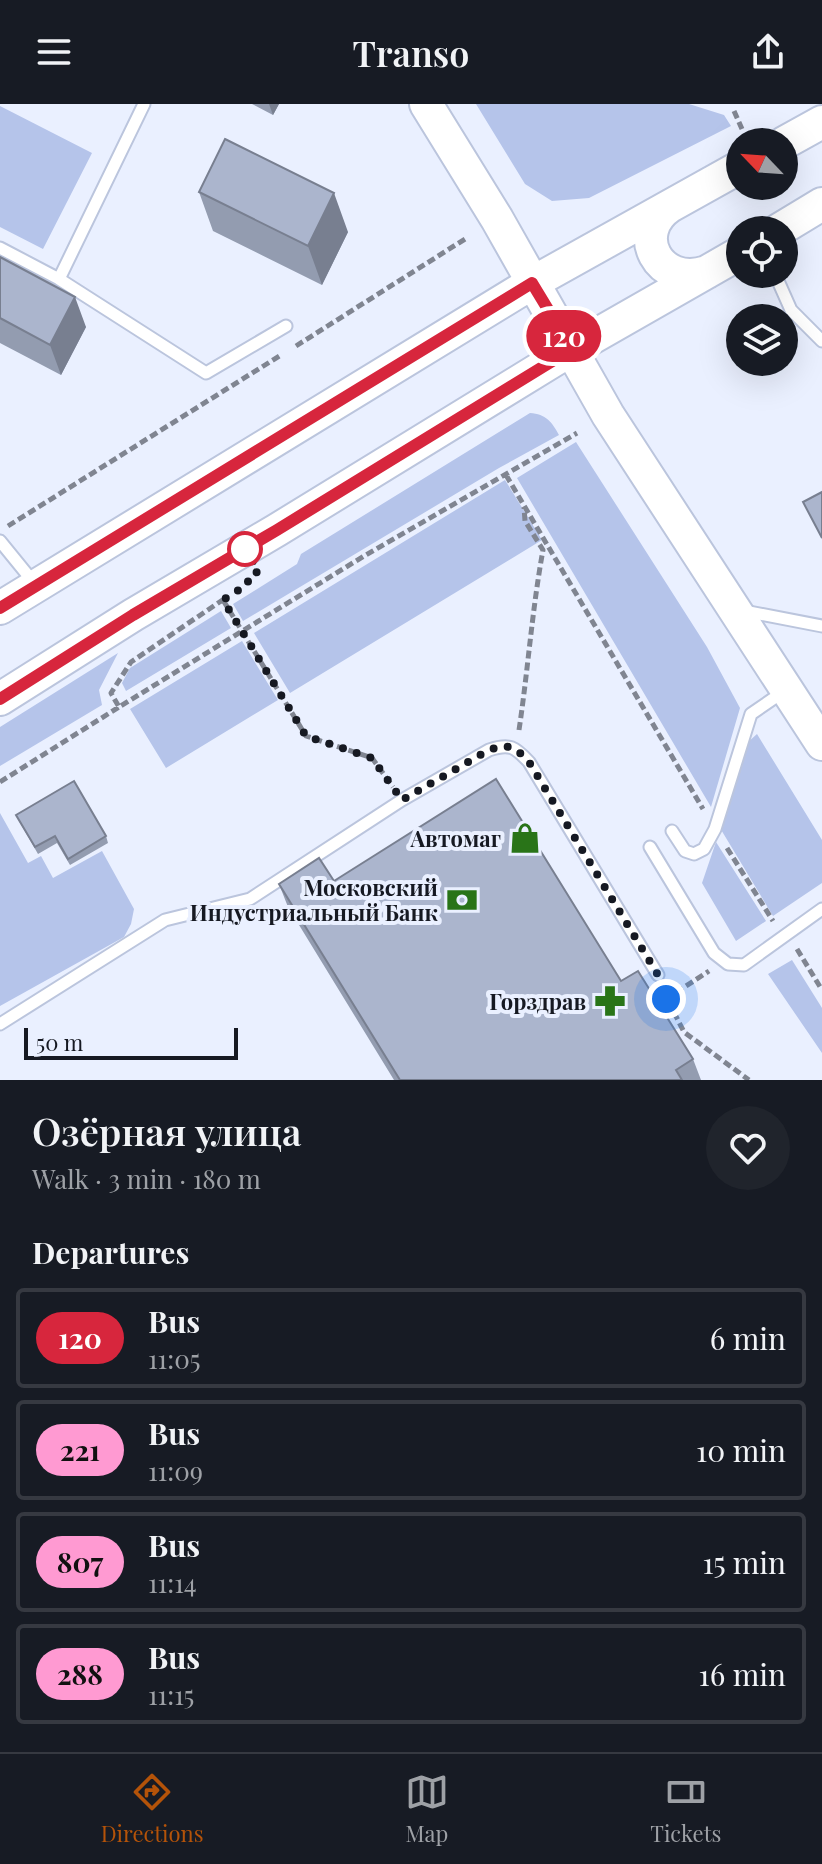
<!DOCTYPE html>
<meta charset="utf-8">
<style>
body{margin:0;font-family:"Playfair Display",serif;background:#20242c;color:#f1f3f6;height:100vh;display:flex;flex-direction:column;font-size:30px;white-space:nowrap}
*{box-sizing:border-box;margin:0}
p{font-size:26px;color:#9ea1a6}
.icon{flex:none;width:44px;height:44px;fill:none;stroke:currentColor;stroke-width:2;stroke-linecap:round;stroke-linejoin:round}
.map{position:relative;height:976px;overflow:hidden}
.side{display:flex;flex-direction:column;background:#171b24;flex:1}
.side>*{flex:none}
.badge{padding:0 16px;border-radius:26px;font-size:28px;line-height:52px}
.needle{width:52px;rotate:295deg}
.controls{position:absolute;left:726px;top:24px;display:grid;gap:16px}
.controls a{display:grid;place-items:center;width:72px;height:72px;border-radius:50%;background:#171b24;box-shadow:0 8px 32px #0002;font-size:40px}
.scale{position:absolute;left:24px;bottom:20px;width:214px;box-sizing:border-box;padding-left:8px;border:4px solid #161922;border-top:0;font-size:22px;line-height:28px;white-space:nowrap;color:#161922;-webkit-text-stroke:6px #eaf0ff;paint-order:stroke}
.you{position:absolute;width:40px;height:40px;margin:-20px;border:6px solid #fff;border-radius:50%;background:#1a73e8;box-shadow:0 0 0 12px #1a73e833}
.map>.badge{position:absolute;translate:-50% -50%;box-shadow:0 0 0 4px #fff}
h2{padding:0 32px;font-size:30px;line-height:72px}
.round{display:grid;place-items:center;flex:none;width:84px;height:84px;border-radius:42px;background:#20242c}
.overview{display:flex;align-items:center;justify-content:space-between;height:136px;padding:0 32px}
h1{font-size:38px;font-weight:600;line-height:60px}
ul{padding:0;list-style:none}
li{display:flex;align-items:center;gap:24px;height:100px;margin:0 16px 12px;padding:0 16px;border:4px solid #363941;border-radius:8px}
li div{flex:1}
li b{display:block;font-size:30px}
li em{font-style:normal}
li .badge{min-width:88px;font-weight:700;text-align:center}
header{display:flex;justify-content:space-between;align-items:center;height:104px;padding:0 32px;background:#171b24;font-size:36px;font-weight:600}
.tab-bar{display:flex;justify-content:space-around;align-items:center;height:112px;border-top:2px solid #363941;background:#171b24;font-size:22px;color:#9ea1a6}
.tab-bar a{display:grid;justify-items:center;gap:4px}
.tab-bar .current{color:#b45309}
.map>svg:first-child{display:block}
.green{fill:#b5c4ea}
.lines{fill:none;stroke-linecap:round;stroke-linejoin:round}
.lane-casing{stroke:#bbc5dd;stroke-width:15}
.secondary-casing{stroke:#bbc5dd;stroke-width:36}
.path{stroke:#808591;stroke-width:5;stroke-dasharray:8 4;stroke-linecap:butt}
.lane{stroke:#fff;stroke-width:11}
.secondary{stroke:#fff;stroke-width:32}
.wall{fill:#939cb0}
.shaded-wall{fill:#787f90}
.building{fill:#abb5cd;stroke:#787f90;stroke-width:2}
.line-casing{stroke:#fff;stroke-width:18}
.line{stroke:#d7263d;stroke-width:12}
.walk{stroke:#161922;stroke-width:8;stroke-dasharray:0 14.4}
.stop-dot{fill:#fff;stroke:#d7263d;stroke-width:4}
.labels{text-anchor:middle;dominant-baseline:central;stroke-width:8;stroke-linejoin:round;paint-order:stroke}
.poi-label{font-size:22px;font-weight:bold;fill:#161922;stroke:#eaf0ff;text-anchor:end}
</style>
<header><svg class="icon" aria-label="menu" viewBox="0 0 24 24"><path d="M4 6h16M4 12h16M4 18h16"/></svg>Transo<svg class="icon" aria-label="share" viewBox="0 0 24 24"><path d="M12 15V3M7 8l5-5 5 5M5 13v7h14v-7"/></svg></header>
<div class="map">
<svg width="822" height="976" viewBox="0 0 822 976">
<rect width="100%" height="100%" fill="#eaf0ff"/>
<path class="green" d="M 476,0 L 689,0 L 724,11 L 731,22 L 589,94 L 552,97 L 525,80 Z
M 0,2 L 92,49 L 43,145 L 0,123 Z
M 530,309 C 546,310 552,318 559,331 L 499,364 L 243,517 L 233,500 L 297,460 L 301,450 Z
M 576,338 L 707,543 L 740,604 L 711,703 L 517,374 Z
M 505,376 L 542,436 L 290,589 L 254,529 Z
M 221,507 L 231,524 L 126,587 L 122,579 L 130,564 Z
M 242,537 L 278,596 L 166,664 L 130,605 Z
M 118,549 L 99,586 L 102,601 L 0,662 L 0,623 Z
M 757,630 L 822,736 L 822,779 L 773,812 L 720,724 L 747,639 Z
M 0,709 L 28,759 L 41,752 L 53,774 L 102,747 L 134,805 L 131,820 L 124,833 L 0,902 Z
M 716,738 L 766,817 L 736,837 L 702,779 Z
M 792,856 L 822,904 L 822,949 L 768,870 Z"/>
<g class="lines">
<defs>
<path id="lane" d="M 144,0 L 59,175 L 206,269 L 286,222
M 0,144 L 59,175
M 775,170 L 791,206 L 822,237
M 0,437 L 35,480
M 744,507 L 822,522
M 672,727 L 685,747 L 694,750 L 704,745 L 715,725 L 751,610 L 783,588
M 650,743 L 714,849 L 728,860 L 744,861 L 822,805
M 0,920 L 165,816 L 250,795 L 402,696 L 489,646 C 510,639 515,643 529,658 L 658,871"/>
<path id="secondary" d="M 426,0 L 497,115 L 608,311 L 822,640
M 784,39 L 822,18
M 670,102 C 630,129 658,184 707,168
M 779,126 L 822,100
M 0,504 L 532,179 L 740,63
M 0,595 L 133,511 L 277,426 L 572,245 L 740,149"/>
</defs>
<use href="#lane" class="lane-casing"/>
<use href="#secondary" class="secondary-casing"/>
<path class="path" d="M 734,7 L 742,25
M 296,242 L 465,135
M 506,371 L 703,705
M 8,422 L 281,251
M 224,495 L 131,558 L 111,589 L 119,603 L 364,452 L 577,329
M 223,496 L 306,632 L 372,654 L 393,683
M 519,626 C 528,566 532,506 543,446 L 525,417 L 524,403
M 0,678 L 119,603
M 727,744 L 773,817
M 797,845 L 822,886
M 663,887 L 684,928 L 749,976
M 666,895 L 709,867"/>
<use href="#lane" class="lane"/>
<use href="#secondary" class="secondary"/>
</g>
<path class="wall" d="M 252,0 L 279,0 L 273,11 Z
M 199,88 L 348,128 L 322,181 L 213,127 Z
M 0,153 L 86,223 L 61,271 L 0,239 Z
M 16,711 L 106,732 L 108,739 L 70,761 L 57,739 L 38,750 L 19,717 Z
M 334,777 L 621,877 L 693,955 L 701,976 L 394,976 L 288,803 L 279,780 Z"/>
<path class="shaded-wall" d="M 269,0 L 279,0 L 273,11 Z
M 334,89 L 348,128 L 322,181 L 308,142 Z
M 75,193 L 86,223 L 61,271 L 50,241 Z"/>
<path class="building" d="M 225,35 L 334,89 L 308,142 L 199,88 Z
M 0,153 L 75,193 L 50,241 L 0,214 Z
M 822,388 L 822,434 L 803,398 Z
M 496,675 L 621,877 L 638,867 L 693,955 L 676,966 L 682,976 L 400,976 L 279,780 L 319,754 L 334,777 Z
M 74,677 L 106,732 L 68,755 L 55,732 L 35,743 L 16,711 Z"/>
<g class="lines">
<defs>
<path id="line" d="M 0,504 L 532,179 L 572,245 L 277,426 L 133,511 L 0,595"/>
</defs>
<use href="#line" class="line-casing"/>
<use href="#line" class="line"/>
<path class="walk" d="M 245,445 L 259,467 L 248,473 L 248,480 L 223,496 L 306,632 L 372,654 L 402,696 L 489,646 C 510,639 515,643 529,658 L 658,871 L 666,895"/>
</g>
<defs>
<symbol id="shop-bare" viewBox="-9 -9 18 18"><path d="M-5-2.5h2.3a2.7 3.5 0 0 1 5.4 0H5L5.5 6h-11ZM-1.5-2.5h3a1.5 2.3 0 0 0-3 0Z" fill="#297418" stroke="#eaf0ff" stroke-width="2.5" paint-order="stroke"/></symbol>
<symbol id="bank-bare" viewBox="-9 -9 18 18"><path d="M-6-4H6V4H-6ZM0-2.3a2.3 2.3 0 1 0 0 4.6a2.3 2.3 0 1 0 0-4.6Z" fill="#297418" stroke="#eaf0ff" stroke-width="2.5" paint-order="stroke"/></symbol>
<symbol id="pharmacy-bare" viewBox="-9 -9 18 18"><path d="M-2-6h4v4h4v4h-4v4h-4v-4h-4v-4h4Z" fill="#297418" stroke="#eaf0ff" stroke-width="2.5" paint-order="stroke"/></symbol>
</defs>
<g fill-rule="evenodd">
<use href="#shop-bare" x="503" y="712" width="44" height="44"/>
<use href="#bank-bare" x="440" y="774" width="44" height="44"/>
<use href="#pharmacy-bare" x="588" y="875" width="44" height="44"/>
</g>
<circle class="stop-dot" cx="245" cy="445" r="16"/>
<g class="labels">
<g class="poi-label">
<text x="501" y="734">Автомаг</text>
<text x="438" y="783">Московский<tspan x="438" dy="25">Индустриальный Банк</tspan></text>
<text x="586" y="897">Горздрав</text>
</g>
</g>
</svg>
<div class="controls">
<a><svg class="needle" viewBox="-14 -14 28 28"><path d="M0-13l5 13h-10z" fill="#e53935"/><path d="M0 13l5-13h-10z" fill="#9ea1a6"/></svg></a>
<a><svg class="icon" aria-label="locate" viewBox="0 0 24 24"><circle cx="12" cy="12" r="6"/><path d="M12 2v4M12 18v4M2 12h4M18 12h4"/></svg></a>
<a><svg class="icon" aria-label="layers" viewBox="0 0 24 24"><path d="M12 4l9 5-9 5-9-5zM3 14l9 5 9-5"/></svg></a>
</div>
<div class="scale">50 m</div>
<div class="you" style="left:666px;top:895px"></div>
<b class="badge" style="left:564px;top:232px;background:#d7263d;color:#fff">120</b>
</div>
<section class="side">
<div class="overview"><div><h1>Озёрная улица</h1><p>Walk · 3 min · 180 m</p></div><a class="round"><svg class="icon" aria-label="heart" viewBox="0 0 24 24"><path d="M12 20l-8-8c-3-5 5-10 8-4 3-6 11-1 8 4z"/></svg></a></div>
<h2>Departures</h2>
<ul>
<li><span class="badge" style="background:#d7263d;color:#fff">120</span><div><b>Bus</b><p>11:05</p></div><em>6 min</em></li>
<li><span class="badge" style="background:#ff9ad2;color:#111">221</span><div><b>Bus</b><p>11:09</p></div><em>10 min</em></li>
<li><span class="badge" style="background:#ff9ad2;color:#111">807</span><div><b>Bus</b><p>11:14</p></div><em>15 min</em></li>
<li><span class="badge" style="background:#ff9ad2;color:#111">288</span><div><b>Bus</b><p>11:15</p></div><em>16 min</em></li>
</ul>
</section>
<nav class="tab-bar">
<a class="current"><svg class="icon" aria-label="directions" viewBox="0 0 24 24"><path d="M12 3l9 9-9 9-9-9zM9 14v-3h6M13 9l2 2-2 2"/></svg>Directions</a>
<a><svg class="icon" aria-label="map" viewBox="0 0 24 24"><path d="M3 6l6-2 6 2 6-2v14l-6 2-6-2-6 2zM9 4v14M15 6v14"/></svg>Map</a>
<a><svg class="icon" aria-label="tickets" viewBox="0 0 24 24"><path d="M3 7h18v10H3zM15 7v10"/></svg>Tickets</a>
</nav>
